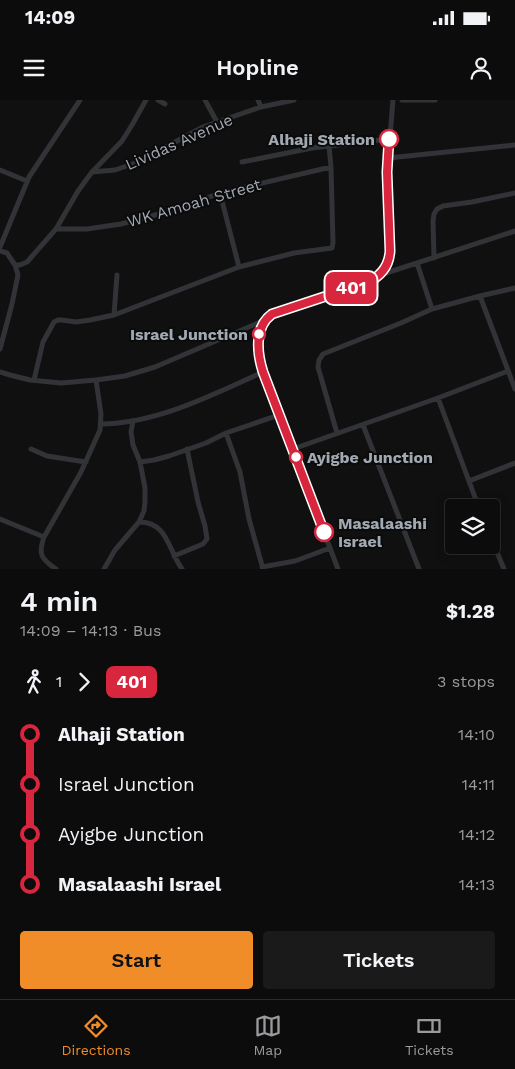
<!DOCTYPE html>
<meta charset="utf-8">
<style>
body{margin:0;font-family:"Work Sans",sans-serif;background:#1a1a1b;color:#f1f3f6;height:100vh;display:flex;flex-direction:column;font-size:19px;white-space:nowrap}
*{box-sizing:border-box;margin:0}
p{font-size:16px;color:#9a9b9d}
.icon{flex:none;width:28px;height:28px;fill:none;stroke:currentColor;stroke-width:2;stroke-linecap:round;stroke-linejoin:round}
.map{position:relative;height:469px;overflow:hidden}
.sheet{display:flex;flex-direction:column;background:#0c0c0d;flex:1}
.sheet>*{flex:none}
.badge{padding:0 10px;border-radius:8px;font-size:18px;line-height:32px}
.fabs{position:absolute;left:445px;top:399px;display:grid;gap:10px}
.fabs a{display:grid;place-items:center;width:55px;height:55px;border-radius:5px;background:#0c0c0d;box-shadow:0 2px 12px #0003,0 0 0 1px #2c2c2e;font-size:25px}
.map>.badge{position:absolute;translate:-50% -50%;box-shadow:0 0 0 2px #fff}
.legs{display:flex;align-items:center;gap:8px;height:55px;padding:0 20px;font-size:16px}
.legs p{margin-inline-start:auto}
.overview{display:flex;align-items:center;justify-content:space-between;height:85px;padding:0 20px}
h1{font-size:28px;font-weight:600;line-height:38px}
.action{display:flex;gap:10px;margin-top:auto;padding:10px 20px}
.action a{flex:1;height:58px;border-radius:5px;background:#f08d29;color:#111;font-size:20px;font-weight:600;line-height:58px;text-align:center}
.action a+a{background:#1a1a1b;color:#f1f3f6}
ul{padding:0 20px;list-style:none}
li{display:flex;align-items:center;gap:18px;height:50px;font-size:19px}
li i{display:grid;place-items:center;width:8px;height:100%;margin:0 6px;background:currentColor}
li i::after{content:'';width:12px;height:12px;margin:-6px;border:4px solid;border-radius:50%;background:#0c0c0d}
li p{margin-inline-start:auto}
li:first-child i{background:linear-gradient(#0000 50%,currentColor 0)}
li:last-child i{background:linear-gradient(currentColor 50%,#0000 0)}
.status{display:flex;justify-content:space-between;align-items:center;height:35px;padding:0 25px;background:#0c0c0d;direction:ltr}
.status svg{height:14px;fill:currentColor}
header{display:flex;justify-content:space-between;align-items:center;height:65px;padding:0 20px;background:#0c0c0d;font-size:22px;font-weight:600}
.tabs{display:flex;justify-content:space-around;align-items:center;height:70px;border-top:1px solid #2c2c2e;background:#0c0c0d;font-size:14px;color:#9a9b9d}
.tabs a{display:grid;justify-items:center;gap:2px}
.tabs .on{color:#f08d29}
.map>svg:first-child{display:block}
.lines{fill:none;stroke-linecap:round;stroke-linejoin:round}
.minor{stroke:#313336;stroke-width:5}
.line-1-casing{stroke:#fff;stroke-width:11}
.line-1{stroke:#d7263d;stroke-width:8}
.stop-1-dot{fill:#fff;stroke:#d7263d;stroke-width:2.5}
.labels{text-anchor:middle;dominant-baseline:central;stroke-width:4;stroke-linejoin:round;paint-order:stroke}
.stop-label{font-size:16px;font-weight:bold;fill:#a1a9b2;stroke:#0b0b0c;text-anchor:end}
.street-label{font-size:16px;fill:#a1a9b2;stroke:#0b0b0c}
</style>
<div class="status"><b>14:09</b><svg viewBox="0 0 49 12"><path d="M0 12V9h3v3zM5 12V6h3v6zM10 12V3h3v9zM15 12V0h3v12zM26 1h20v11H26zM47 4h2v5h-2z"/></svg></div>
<header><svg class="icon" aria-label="menu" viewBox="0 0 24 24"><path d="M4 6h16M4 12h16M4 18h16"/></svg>Hopline<svg class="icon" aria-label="person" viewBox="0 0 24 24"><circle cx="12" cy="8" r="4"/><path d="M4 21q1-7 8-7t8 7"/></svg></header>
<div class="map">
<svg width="515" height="469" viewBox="0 0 515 469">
<rect width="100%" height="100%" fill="#101011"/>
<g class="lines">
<path class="minor" d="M 158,0 L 165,4
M 205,0 L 217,22
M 258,0 L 261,7
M 402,0 L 435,0
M 388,58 L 515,45
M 242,62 L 312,48 L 389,39
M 0,70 L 27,81
M 92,72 L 115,70 L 138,62 L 203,27 L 261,7 L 294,0
M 220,93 L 239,167
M 56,129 L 87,129 L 121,124 L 174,110 L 220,93 L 331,67
M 0,147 L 29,77 L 80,0
M 0,151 L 7,153 L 15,165 L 18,175 L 12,204 L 0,249
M 434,158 L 433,121 L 434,114 L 437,109 L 443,106 L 472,102 L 515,93
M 417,163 L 432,209
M 15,165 L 20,165 L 27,162 L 56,129 L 78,91 L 92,72 L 122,41 L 132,25 L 146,0
M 380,175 L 515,131
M 480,196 L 515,289
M 114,215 L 117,175
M 0,272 L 10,275 L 30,280 L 61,283 L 96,280 L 125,276 L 155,267 L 265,220
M 34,280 L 43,242 L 54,222 L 58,220 L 62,220 L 76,222 L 90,220 L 114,215 L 239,167 L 294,153 L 332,148 L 333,143 L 331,67 L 329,46
M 438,298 L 479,408
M 101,324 C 158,323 212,295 263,272
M 363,325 L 419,469
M 226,333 L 240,372 L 249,419 L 263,469
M 337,333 L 318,267 L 319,260 L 323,254 L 401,223 L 432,209 L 480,196 L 515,188
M 31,349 L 47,356 L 86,362
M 293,349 L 438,298 L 508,271
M 140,362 L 154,360 L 169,356 L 206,343 L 226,333 L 279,315
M 469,381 L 515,363
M 0,419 L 44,437
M 139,422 C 168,422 168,450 182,469
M 491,438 L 504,469
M 174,456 L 203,444 L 207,439 L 205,426 L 198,402 L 187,349
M 262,467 L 295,461 L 330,448
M 56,469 C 41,459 38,454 44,437 L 81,372 L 100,330 L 101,314 L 96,280
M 104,469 L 115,450 L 139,422 L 144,411 L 145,402 L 145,388 L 140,362 L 133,345 L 131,332 L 133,321
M 338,469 L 263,272 C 257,253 254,227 272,214 L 366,183 L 374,179 L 383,171 L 387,166 L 390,159 L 390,139 L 387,73 L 393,0"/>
</g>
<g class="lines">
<defs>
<path id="line-1" d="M 324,432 L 263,272 C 257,253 254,227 272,214 L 366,183 C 380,177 389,167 390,151 L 387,72 L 389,39"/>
</defs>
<use href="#line-1" class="line-1-casing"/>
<use href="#line-1" class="line-1"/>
</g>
<g class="stop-1-dot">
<circle cx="389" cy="39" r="9"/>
<circle cx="259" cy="234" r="6"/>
<circle cx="296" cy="357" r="6"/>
<circle cx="324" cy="432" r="9"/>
</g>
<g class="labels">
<g class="stop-label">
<text x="375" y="39">Alhaji Station</text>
<text x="248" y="234">Israel Junction</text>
<text x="307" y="357" text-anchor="start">Ayigbe Junction</text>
<text x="338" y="423" text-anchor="start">Masalaashi<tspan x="338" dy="18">Israel</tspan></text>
</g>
<g class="street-label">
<text transform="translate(179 42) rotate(-24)">Lividas Avenue</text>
<text transform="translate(194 103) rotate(-16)">WK Amoah Street</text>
</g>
</g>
</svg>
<div class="fabs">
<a><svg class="icon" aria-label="layers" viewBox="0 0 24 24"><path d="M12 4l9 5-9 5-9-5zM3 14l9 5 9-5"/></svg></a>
</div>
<b class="badge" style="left:351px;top:188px;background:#d7263d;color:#fff">401</b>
</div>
<section class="sheet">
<div class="overview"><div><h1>4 min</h1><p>14:09 – 14:13 · Bus</p></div><b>$1.28</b></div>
<div class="legs"><svg class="icon" aria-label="walk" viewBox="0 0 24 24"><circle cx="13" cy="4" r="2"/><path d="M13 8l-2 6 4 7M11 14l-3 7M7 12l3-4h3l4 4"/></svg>1<svg class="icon" aria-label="forward" viewBox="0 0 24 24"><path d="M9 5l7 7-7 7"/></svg><b class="badge" style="background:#d7263d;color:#fff">401</b><p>3 stops</p></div>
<ul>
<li><i style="color:#d7263d"></i><b>Alhaji Station</b><p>14:10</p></li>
<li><i style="color:#d7263d"></i><span>Israel Junction</span><p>14:11</p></li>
<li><i style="color:#d7263d"></i><span>Ayigbe Junction</span><p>14:12</p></li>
<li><i style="color:#d7263d"></i><b>Masalaashi Israel</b><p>14:13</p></li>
</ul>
<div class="action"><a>Start</a><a>Tickets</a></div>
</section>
<nav class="tabs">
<a class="on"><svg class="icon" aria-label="directions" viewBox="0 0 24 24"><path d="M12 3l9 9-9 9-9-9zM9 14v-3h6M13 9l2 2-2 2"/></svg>Directions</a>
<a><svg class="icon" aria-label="map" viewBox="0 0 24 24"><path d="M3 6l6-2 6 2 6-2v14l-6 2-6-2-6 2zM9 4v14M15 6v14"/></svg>Map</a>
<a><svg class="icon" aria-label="tickets" viewBox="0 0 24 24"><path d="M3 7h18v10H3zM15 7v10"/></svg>Tickets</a>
</nav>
